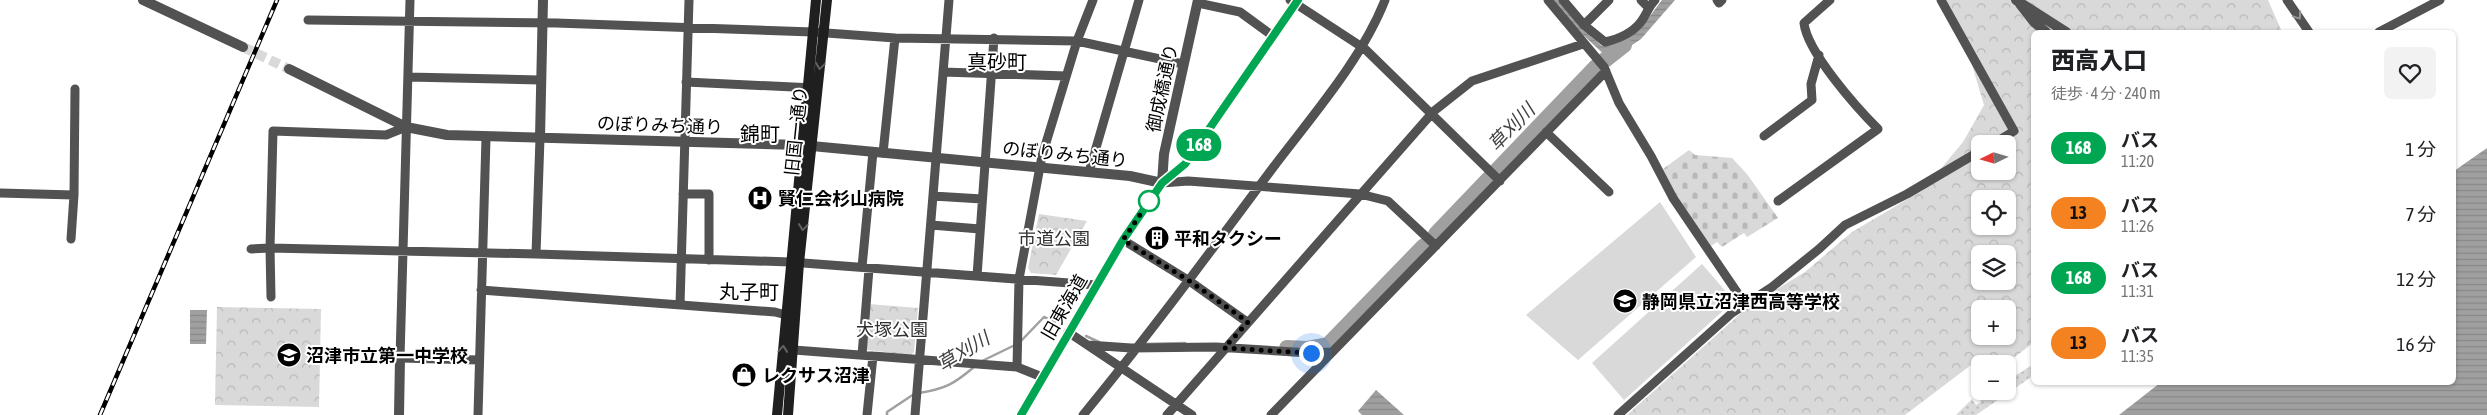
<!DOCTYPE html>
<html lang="ja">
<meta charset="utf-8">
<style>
body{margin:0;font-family:"Asap Condensed","Noto Sans JP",sans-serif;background:#f2f2f2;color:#202124;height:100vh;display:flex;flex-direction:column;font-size:19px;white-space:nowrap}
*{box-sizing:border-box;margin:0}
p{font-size:16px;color:#757577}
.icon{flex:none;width:28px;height:28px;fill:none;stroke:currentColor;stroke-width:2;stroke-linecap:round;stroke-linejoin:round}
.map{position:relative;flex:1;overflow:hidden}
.details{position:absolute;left:2031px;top:30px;width:425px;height:355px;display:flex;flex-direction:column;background:#fff;border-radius:8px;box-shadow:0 1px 4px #0004}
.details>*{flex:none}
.badge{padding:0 10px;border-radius:16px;font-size:18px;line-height:32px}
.needle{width:32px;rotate:265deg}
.controls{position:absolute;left:1971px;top:135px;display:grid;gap:10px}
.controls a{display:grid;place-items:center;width:45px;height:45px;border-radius:8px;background:#fff;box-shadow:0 1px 4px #0004;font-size:25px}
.you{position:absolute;width:25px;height:25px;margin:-12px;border:4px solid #fff;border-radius:50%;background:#1a73e8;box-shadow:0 0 0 8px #1a73e833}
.map>.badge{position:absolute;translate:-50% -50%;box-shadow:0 0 0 2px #fff}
.round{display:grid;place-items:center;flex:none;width:52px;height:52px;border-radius:8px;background:#f2f2f2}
.head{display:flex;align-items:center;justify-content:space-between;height:85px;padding:0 20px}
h1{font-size:24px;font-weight:800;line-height:38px}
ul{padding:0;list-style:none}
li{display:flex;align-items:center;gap:15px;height:65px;padding:0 20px}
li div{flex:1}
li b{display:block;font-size:19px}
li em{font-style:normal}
li .badge{min-width:55px;font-weight:700;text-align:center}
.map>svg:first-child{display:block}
.grass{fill:url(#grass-dots)}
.forest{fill:url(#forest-crowns);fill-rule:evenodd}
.cemetery{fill:url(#cemetery-stones)}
.pitch{fill:#d9d9d9}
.water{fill:url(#water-rules)}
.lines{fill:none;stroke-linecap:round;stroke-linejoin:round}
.stream{stroke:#a0a0a0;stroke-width:2.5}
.river{stroke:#a0a0a0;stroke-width:16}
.tertiary-tunnel{stroke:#d9d9d9;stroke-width:10;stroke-dasharray:10 5;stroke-linecap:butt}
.minor{stroke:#525252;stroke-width:9}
.tertiary{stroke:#525252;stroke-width:10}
.secondary{stroke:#1f1f1f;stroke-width:10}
.rail-casing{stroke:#000;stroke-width:4.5}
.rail{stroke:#fff;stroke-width:2.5;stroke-dasharray:8;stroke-linecap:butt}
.oneway{stroke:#979797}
.oneway2{stroke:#626262}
.line-casing{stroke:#fff;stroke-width:11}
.line{stroke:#00a651;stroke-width:8}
.walk{stroke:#000;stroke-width:5;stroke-dasharray:0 9}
.stop-dot{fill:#fff;stroke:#00a651;stroke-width:2.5}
.labels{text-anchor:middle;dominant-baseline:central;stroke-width:4;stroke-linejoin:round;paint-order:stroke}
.street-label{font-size:18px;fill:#000;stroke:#fff}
.poi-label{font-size:18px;font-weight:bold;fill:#000;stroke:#fff;text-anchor:start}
.park-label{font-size:18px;fill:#303030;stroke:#fff}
.water-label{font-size:19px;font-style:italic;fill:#414141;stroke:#fff}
.quarter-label{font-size:20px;fill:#000;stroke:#fff}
</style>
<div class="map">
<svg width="2487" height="415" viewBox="0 0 2487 415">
<defs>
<pattern id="grass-dots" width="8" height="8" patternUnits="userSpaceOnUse" patternTransform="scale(1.25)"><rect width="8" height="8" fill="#d9d9d9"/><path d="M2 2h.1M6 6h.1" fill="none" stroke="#b8b8b8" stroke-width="1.8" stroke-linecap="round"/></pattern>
<pattern id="forest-crowns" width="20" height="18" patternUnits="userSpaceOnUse" patternTransform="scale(1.25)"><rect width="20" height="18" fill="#d9d9d9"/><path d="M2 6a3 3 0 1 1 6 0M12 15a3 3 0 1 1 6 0" fill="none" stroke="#b8b8b8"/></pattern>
<pattern id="cemetery-stones" width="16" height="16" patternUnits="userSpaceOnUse" patternTransform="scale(1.25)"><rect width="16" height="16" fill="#d9d9d9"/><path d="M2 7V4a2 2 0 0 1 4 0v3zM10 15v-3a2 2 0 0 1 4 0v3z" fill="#b8b8b8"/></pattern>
<pattern id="water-rules" width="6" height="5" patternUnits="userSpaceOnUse" patternTransform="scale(1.25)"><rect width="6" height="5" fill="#a0a0a0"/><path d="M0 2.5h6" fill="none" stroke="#888"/></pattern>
</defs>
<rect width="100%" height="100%" fill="#fff"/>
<path class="grass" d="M 2034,364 L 2034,375 L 1976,415 L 1956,415 L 1972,399 L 1976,405 L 1981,402 L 1978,395 L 1985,391 L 2008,391 L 2008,387 L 2016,382 L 2013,377 Z"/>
<path class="forest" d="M 1946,0 L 2268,0 L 2282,32 L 2034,32 L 2034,342 L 2006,364 L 1971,365 L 1905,415 L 1627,415 L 1749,306 L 1805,272 L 1852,232 L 1923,190 L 1963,142 L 1984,105 L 1969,55 ZM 1980,144 L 2008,144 L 2008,171 L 1980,171 ZM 1980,199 L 2008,199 L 2008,226 L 1980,226 ZM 1980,254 L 2008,254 L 2008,281 L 1980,281 ZM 1980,309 L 2008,309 L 2008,336 L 1980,336 Z
M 1039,214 L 1087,221 L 1056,275 L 1031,273 L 1028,268 Z
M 869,304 L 918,308 L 914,352 L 911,355 L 867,350 L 865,348 Z
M 217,307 L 321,309 L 319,407 L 215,405 Z"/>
<path class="cemetery" d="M 1689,150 L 1695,155 L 1732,158 L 1747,174 L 1778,218 L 1747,237 L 1744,233 L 1722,247 L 1717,242 L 1711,246 L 1674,192 L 1663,169 Z"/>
<path class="pitch" d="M 1660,202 L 1696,257 L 1578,360 L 1526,315 Z
M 1702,264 L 1734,301 L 1624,400 L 1592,363 Z"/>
<path class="water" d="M 1551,0 L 1559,0 L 1580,26 L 1602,46 C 1636,37 1642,27 1662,0 L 1675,0 L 1641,39 L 1610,60 L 1565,18 Z
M 2487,148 L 2487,415 L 2119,415 L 2160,383 L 2454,382 L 2454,171 Z
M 190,310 L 207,310 L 206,344 L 190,344 Z
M 1376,390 L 1404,415 L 1362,415 L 1358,411 Z"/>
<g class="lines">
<path class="stream" d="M 1086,336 L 1099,342
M 1020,342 L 1044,317 L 1055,322
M 1143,344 L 1185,343
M 980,362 L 1015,345
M 919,393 C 945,389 954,384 974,367
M 887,415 L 887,412 L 914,394"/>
<path class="river" d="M 1436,234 L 1596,67 L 1624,45
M 1287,348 L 1306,349 L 1328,345 L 1424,246"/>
<path class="tertiary-tunnel" d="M 243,47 L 289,69"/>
<path class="minor" d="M 410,0 L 400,358 L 479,360
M 1290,0 L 1365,49 L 1500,181
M 1548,0 L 1604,67 L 1619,103 L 1651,156 L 1673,198 L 1745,304
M 1563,0 L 1584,25 L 1605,42 C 1618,39 1631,34 1640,23 C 1646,16 1648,7 1655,0
M 1641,0 L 1648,7
M 1717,0 L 1719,3 L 1722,0
M 1941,0 L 2014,131 L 1993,144
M 2287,0 L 2309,32
M 1198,3 L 1240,12 L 1273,36
M 308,20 L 556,23 L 813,32 L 895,38 L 1077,41 L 1183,64
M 1584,25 L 1609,0
M 2379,32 L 2440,0
M 943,72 L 1066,76
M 408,77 L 540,80
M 686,82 L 814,88
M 406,127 L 386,135 L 273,131 L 270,248 L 536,254
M 1546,132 L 1609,192
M 1764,136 L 1812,100 L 1811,84 L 1819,55
M 540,138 L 536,254 L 790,262 L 1096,285
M 883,153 L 895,38
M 1089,172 L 1139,0
M 1162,183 L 1188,181 L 1360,194 L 1388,201 L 1436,246
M 0,193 L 74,195 L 75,89
M 683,194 L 709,194 L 709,260
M 933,196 L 982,199
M 1778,201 L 1878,129 C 1857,108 1807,52 1804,23 L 1830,0
M 931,225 L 980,229
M 71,239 L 74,195
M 1123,240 L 1188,280 L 1247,322
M 251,249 L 270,248 L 271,297
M 862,267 L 873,152
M 977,276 L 994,38
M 481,290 L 775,312 L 786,315
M 680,305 L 689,0
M 1068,332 L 1192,415
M 1088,345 L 1131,348 L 1216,347 L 1311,353 L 1332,352
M 794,350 L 1017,367 L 1042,377
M 862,355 L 869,269
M 1017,367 L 1019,279 L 1042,156 L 1077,41 L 1093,0
M 478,415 L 486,138
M 867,415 L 873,356
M 915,415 L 949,0
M 1083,415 C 1149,335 1210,252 1272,169 C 1311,117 1361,61 1385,0
M 1167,415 L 1434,111 L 1472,81 L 1583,44
M 1271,415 L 1606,71
M 1618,415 L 1732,313 L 1772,287 L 1819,249 L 1845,225 L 1907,194 L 1980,151"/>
<path class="tertiary" d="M 143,0 L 243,47
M 2016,0 L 2066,32
M 2020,4 L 2034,22 L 2046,32
M 289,69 L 406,127 L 447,135 L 801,145 L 1130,176 L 1162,183 L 1164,154 L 1198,0
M 540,138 L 543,0
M 399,415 L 400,358
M 1021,415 L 1123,240 L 1162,183 L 1185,164 L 1298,0"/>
<path class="secondary" d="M 777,415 L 816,0
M 788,415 L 799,263 L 827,0"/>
<defs>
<path id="rail" d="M 100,415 L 277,0"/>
</defs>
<use href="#rail" class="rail-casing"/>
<use href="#rail" class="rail"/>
</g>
<defs><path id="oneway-chevron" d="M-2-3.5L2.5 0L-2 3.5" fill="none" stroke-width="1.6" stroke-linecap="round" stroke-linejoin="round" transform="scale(1.25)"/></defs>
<use class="oneway" href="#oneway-chevron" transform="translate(2298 16) rotate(56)"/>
<g class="oneway2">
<use href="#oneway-chevron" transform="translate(820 66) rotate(98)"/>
<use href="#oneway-chevron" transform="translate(803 227) rotate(96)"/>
<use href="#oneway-chevron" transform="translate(783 349) rotate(-85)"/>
</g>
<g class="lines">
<defs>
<path id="line" d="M 1021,415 L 1123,240 L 1162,183 L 1185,164 L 1298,0"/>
</defs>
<use href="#line" class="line-casing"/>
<use href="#line" class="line"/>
<path class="walk" d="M 1149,201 L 1152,197 L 1123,240 L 1188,280 L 1248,322 L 1224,348 L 1311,353"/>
</g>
<defs>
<symbol id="hospital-disc" viewBox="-11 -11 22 22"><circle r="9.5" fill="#000" stroke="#fff"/><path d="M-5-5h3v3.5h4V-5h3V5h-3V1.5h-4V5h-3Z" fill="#fff"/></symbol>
<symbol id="building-disc" viewBox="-11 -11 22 22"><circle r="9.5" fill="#000" stroke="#fff"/><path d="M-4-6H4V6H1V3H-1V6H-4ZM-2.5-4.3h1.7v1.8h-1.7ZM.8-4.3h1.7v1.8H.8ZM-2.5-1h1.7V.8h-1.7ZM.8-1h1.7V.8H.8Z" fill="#fff"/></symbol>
<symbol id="school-disc" viewBox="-11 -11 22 22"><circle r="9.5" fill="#000" stroke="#fff"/><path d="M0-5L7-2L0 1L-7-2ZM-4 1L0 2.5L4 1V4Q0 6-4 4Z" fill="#fff"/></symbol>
<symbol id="shop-disc" viewBox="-11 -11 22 22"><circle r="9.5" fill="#000" stroke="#fff"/><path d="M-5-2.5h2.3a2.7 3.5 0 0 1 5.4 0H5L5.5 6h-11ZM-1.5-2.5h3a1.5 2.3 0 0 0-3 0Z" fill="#fff"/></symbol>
</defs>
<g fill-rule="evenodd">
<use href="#hospital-disc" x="746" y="184" width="28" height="28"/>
<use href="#building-disc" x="1143" y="224" width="28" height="28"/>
<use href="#school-disc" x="1611" y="287" width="28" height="28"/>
<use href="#school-disc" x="275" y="341" width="28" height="28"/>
<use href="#shop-disc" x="730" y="361" width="28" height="28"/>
</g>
<circle class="stop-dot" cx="1149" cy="201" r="10"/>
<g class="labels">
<g class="street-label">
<text transform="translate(1162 88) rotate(-78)">御成橋通り</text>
<text transform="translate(660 125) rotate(2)">のぼりみち通り</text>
<text transform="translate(796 131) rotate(-84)">旧国一通り</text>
<text transform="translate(1065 154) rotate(6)">のぼりみち通り</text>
<text transform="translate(1064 307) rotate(-60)">旧東海道</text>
</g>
<g class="poi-label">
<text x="778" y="198">賢仁会杉山病院</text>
<text x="1174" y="238">平和タクシー</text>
<text x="1642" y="301">静岡県立沼津西高等学校</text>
<text x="306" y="355">沼津市立第一中学校</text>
<text x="762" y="375">レクサス沼津</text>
</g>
<g class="park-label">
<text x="1054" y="238">市道公園</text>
<text x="892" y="329">犬塚公園</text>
</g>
<g class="water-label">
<text transform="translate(1511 127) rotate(-46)">草刈川</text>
<text transform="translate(963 351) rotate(-31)">草刈川</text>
</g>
<g class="quarter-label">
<text x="997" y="61">真砂町</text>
<text x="760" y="133">錦町</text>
<text x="749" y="291">丸子町</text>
</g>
</g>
</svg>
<div class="controls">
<a><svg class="needle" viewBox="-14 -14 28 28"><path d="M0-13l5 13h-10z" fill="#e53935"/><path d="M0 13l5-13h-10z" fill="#757577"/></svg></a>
<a><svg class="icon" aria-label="locate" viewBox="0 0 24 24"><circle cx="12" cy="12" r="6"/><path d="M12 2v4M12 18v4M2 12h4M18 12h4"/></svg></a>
<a><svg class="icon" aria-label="layers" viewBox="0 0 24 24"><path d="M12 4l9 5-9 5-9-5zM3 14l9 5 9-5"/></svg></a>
<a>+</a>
<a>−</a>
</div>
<div class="you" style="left:1311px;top:353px"></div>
<b class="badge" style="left:1199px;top:145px;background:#00a651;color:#fff">168</b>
<section class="details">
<div class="head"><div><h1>西高入口</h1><p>徒歩 · 4 分 · 240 m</p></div><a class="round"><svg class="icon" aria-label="heart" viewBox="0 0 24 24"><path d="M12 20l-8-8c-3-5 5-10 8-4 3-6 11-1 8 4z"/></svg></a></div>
<ul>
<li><span class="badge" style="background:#00a651;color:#fff">168</span><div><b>バス</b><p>11:20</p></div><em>1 分</em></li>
<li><span class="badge" style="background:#f58220;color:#111">13</span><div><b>バス</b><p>11:26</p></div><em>7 分</em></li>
<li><span class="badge" style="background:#00a651;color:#fff">168</span><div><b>バス</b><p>11:31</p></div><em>12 分</em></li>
<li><span class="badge" style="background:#f58220;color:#111">13</span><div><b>バス</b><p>11:35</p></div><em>16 分</em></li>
</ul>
</section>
</div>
